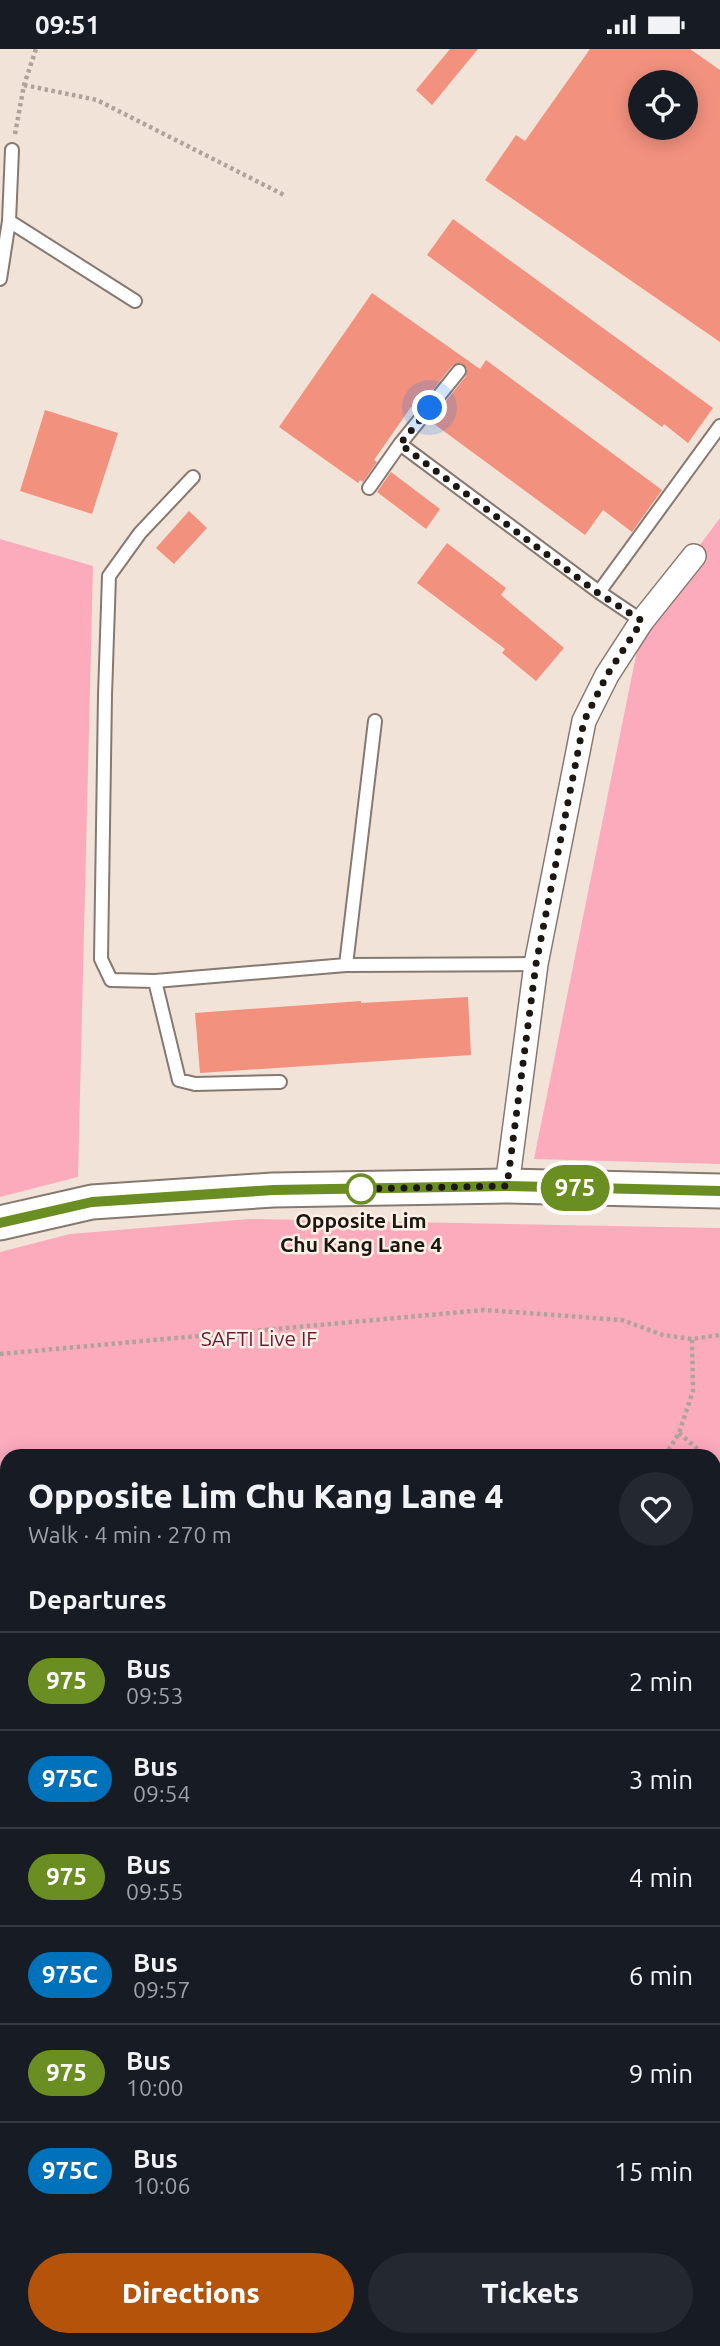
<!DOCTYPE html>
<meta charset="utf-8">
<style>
body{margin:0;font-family:Ubuntu,sans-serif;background:#242831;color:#f1f3f6;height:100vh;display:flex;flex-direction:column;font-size:26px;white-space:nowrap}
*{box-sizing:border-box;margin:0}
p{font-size:23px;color:#9ea1a6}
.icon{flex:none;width:38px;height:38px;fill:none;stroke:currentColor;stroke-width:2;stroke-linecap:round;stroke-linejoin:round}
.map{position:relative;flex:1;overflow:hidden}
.panel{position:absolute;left:0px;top:1400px;width:721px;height:898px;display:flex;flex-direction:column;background:#171b24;border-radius:21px 21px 0 0;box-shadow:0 4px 18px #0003}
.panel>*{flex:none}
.badge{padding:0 14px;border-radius:23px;font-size:24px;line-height:46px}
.fabs{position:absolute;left:628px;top:21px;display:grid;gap:14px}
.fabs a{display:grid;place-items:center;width:70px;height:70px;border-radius:50%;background:#171b24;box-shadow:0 4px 18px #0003;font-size:35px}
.you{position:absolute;width:35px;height:35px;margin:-18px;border:5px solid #fff;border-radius:50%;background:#1a73e8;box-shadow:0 0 0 10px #1a73e833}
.map>.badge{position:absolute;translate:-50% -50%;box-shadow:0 0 0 4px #fff}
h2{padding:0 28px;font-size:26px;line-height:63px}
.round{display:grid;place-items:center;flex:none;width:74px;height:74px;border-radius:37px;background:#242831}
.headline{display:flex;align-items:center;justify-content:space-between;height:119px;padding:0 28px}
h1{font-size:33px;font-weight:800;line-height:52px}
.button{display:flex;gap:14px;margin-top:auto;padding:14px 28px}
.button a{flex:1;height:80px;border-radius:42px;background:#b45309;color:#fff;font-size:28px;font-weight:800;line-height:80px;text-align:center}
.button a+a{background:#242831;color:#f1f3f6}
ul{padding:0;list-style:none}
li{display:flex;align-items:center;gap:21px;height:98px;padding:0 28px;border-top:2px solid #363941}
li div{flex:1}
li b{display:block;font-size:26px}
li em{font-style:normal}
li .badge{min-width:77px;font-weight:700;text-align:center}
.status{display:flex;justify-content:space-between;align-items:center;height:49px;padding:0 35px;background:#171b24;direction:ltr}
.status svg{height:19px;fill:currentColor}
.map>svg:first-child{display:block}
.green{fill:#fcabbd;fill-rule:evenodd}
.building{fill:#f3917f;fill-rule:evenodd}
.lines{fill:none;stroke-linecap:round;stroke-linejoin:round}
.service-casing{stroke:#867970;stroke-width:16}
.minor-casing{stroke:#867970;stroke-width:26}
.secondary-casing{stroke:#867970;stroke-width:37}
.path{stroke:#aea39a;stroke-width:4.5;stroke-dasharray:3.5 3.5;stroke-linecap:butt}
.service{stroke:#fff;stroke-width:12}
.minor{stroke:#fff;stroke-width:23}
.secondary{stroke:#fff;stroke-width:33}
.line-casing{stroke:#fff;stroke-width:16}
.line{stroke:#6b8e23;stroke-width:10}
.walk{stroke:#1c1713;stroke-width:7;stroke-dasharray:0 12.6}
.stop-dot{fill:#fff;stroke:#6b8e23;stroke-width:3.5}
.labels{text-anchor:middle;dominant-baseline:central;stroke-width:5;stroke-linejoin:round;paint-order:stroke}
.stop-label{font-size:21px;font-weight:bold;fill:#1c1713;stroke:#fff0e5}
.park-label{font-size:21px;fill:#6e1736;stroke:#fff0e5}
</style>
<div class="status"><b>09:51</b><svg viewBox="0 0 49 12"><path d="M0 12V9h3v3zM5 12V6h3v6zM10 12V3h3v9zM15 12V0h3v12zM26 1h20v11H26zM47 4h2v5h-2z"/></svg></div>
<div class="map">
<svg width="720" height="2297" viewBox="0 0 720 2297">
<rect width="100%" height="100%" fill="#f1e3d8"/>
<path class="green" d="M 720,469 L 720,1115 L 534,1110 L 643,572 Z
M 0,490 L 93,517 L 78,1128 L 0,1148 Z
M 249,1170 L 720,1179 L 720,2297 L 0,2297 L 0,1203 L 70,1185 ZM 7,1407 L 714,1407 L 714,2291 L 7,2291 Z"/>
<path class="building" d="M 450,0 L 478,0 L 432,56 L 416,41 Z
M 590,0 L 690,0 L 720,21 L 720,293 L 485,131 L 516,86 L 525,92 ZM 640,33 L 686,33 L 686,79 L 640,79 Z
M 453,170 L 713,359 L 688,394 L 664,375 L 662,378 L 427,206 Z
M 372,244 L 480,320 L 486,311 L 662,441 L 632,483 L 603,461 L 585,486 L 430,372 L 466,327 L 467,320 L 461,314 L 452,317 L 416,362 L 411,358 L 374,411 L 377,413 L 363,433 L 360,431 L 358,434 L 279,378 Z
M 45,361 L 118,384 L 92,465 L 20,442 Z
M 391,423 L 440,460 L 426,480 L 377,443 Z
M 189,462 L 207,479 L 174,515 L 156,499 Z
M 447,494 L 506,539 L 501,546 L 564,599 L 536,632 L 502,604 L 505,600 L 417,534 Z
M 468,948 L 471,1006 L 200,1024 L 195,964 L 361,952 L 361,954 Z"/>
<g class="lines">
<defs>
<path id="service" d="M 9,172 L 135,252
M 0,230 L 9,172 L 12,101
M 459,322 L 400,395 L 599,543
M 193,428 L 140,484 L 109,527 L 105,646 L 101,910 L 111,931 L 155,932 L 346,916 L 536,915
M 369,439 L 400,395
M 642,572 L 599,543 L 720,377
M 346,916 L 375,672
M 155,932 L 179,1031 L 195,1035 L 280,1033"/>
<path id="minor" d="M 507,1137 L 536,915 L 584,672 L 607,626 L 642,572 L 694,507
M 0,2060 L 7,2076
M 104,2291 L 106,2297"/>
<path id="secondary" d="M 0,1174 L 92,1153 L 273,1141 L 507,1137 L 720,1142"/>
</defs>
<use href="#service" class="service-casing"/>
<use href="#minor" class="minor-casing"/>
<use href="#secondary" class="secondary-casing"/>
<path class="path" d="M 24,36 L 97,51 L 284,146
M 15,85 L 24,36 L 36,0
M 0,1305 L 484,1261 L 622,1271 L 663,1286 L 692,1290 L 720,1286
M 679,1384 L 706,1407
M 665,1407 L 679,1384 L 693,1342 L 692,1290
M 714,1414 L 720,1419
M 0,1772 L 7,1786
M 256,2291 L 259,2297"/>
<use href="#service" class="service"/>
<use href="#minor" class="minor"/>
<use href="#secondary" class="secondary"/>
</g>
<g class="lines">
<defs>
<path id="line" d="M 0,1174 L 92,1153 L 273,1141 L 507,1137 L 720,1142"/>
</defs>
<use href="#line" class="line-casing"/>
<use href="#line" class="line"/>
<path class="walk" d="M 361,1140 L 351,1140 L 507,1137 L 536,915 L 584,672 L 607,626 L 642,572 L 598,544 L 400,395 L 430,359"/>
</g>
<circle class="stop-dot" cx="361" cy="1140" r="14"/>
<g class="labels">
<g class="stop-label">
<text x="361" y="1171">Opposite Lim<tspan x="361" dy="24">Chu Kang Lane 4</tspan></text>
</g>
<g class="park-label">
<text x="259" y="1289">SAFTI Live IF</text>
</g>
</g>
</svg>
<div class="fabs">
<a><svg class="icon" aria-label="locate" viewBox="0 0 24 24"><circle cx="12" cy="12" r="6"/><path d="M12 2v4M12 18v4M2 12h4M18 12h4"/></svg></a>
</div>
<div class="you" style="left:430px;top:359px"></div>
<b class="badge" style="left:575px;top:1139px;background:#6b8e23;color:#fff">975</b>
<section class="panel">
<div class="headline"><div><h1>Opposite Lim Chu Kang Lane 4</h1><p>Walk · 4 min · 270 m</p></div><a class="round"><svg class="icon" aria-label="heart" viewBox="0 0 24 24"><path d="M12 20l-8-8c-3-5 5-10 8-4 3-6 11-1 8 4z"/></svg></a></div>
<h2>Departures</h2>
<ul>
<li><span class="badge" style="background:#6b8e23;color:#fff">975</span><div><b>Bus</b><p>09:53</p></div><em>2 min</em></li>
<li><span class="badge" style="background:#0072bc;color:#fff">975C</span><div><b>Bus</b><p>09:54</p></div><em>3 min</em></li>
<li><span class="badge" style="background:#6b8e23;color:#fff">975</span><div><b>Bus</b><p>09:55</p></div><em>4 min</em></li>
<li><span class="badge" style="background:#0072bc;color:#fff">975C</span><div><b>Bus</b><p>09:57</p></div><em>6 min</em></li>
<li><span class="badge" style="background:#6b8e23;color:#fff">975</span><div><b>Bus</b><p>10:00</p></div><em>9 min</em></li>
<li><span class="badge" style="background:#0072bc;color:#fff">975C</span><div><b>Bus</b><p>10:06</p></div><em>15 min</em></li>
</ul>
<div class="button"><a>Directions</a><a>Tickets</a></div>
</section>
</div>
